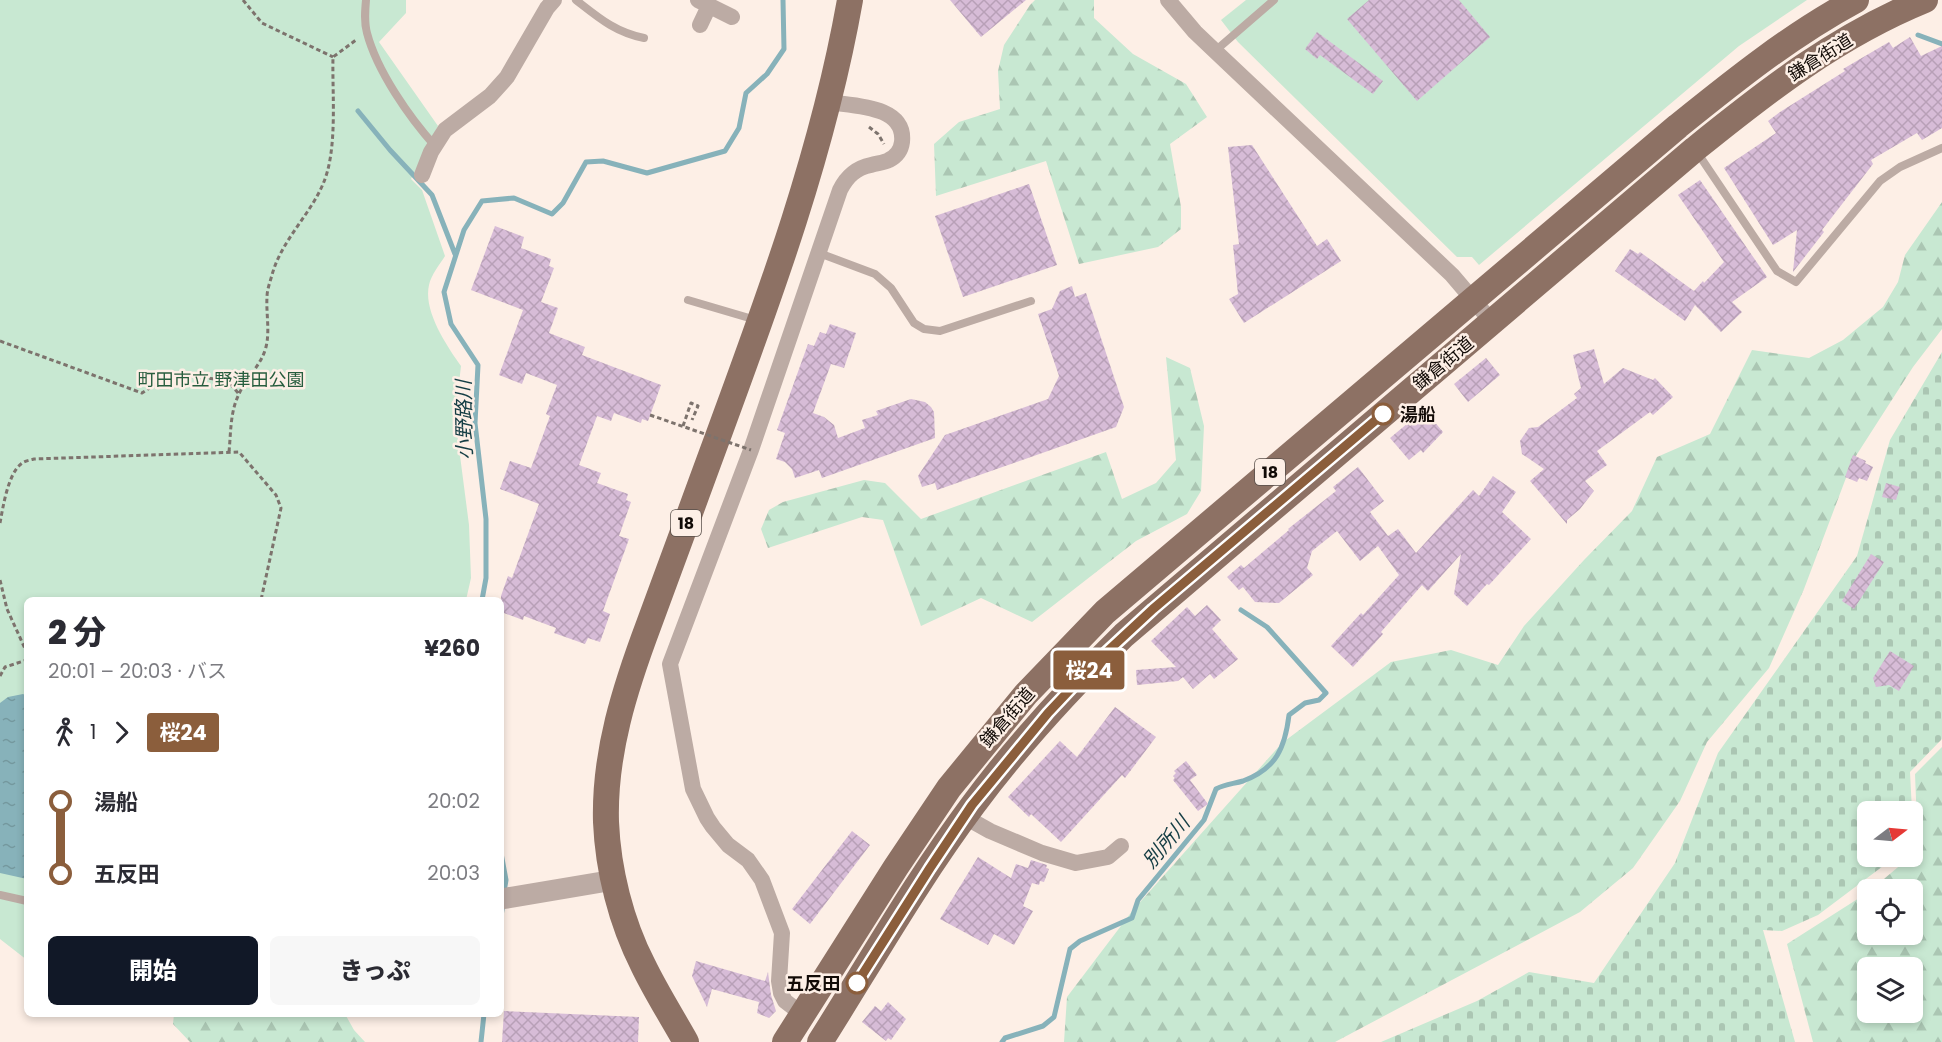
<!DOCTYPE html>
<html lang="ja">
<meta charset="utf-8">
<style>
body{margin:0;font-family:Poppins,"Noto Sans JP",sans-serif;background:#f7f7f7;color:#2b2b33;height:100vh;display:flex;flex-direction:column;font-size:22px;white-space:nowrap}
*{box-sizing:border-box;margin:0}
p{font-size:20px;color:#7c7c81}
.icon{flex:none;width:33px;height:33px;fill:none;stroke:currentColor;stroke-width:2;stroke-linecap:round;stroke-linejoin:round}
.map{position:relative;flex:1;overflow:hidden}
.details{position:absolute;left:24px;top:597px;width:480px;height:420px;display:flex;flex-direction:column;background:#fff;border-radius:9px;box-shadow:0 3px 9px #0003}
.details>*{flex:none}
.badge{padding:0 12px;border-radius:4px;font-size:21px;line-height:39px}
.needle{width:39px;rotate:74deg}
.fabs{position:absolute;left:1857px;top:801px;display:grid;gap:12px}
.fabs a{display:grid;place-items:center;width:66px;height:66px;border-radius:9px;background:#fff;box-shadow:0 3px 9px #0003;font-size:30px}
.map>.badge{position:absolute;translate:-50% -50%;box-shadow:0 0 0 3px #fff}
.legs{display:flex;align-items:center;gap:9px;height:66px;padding:0 24px;font-size:20px}
.legs p{margin-inline-start:auto}
.summary{display:flex;align-items:center;justify-content:space-between;height:102px;padding:0 24px}
h1{font-size:33px;font-weight:800;line-height:45px}
.cta{display:flex;gap:12px;margin-top:auto;padding:12px 24px}
.cta a{flex:1;height:69px;border-radius:9px;background:#111827;color:#fff;font-size:24px;font-weight:800;line-height:69px;text-align:center}
.cta a+a{background:#f7f7f7;color:#2b2b33}
ul{padding:0 24px;list-style:none}
li{display:flex;align-items:center;gap:21px;height:72px;font-size:22px}
li i{display:grid;place-items:center;width:9px;height:100%;margin:0 8px;background:currentColor}
li i::after{content:'';width:15px;height:15px;margin:-8px;border:4px solid;border-radius:50%;background:#fff}
li p{margin-inline-start:auto}
li:first-child i{background:linear-gradient(#0000 50%,currentColor 0)}
li:last-child i{background:linear-gradient(currentColor 50%,#0000 0)}
.map>svg:first-child{display:block}
.forest{fill:url(#forest-firs);fill-rule:evenodd}
.cemetery{fill:url(#cemetery-stones)}
.park{fill:#c8e8d2}
.water{fill:url(#water-ripples)}
.lines{fill:none;stroke-linecap:round;stroke-linejoin:round}
.stream{stroke:#87b2ba;stroke-width:5}
.building{fill:url(#building-cross-hatch)}
.path{stroke:#7d736d;stroke-width:3;stroke-dasharray:4.5 3;stroke-linecap:butt}
.service{stroke:#bcaba4;stroke-width:8}
.minor{stroke:#bcaba4;stroke-width:16}
.tertiary{stroke:#bcaba4;stroke-width:21}
.primary{stroke:#8d7164;stroke-width:26}
.path-bridge{stroke:#7d736d;stroke-width:3;stroke-dasharray:4.5 3;stroke-linecap:butt}
.line-1-casing{stroke:#fff;stroke-width:14}
.line-1{stroke:#8b5e3c;stroke-width:9}
.stop-1-dot{fill:#fff;stroke:#8b5e3c;stroke-width:3}
.labels{text-anchor:middle;dominant-baseline:central;stroke-width:5;stroke-linejoin:round;paint-order:stroke}
.shield{fill:#fdefe6;stroke:#584f4a;stroke-width:1.5}
.shield-label{font-size:16px;font-weight:bold;fill:#120b07}
.street-label{font-size:18px;fill:#120b07;stroke:#fdefe6}
.park-label{font-size:18px;fill:#275d3e;stroke:#fdefe6}
.stop-label{font-size:18px;font-weight:bold;fill:#120b07;stroke:#fdefe6;text-anchor:start}
.water-label{font-size:20px;font-style:italic;fill:#143d44;stroke:#fdefe6}
</style>
<div class="map">
<svg width="1942" height="1042" viewBox="0 0 1942 1042">
<defs>
<pattern id="forest-firs" width="22" height="20" patternUnits="userSpaceOnUse" patternTransform="scale(1.5)"><rect width="22" height="20" fill="#c8e8d2"/><path d="M5 1l3.5 6h-7zM16 11l3.5 6h-7z" fill="#abc6b3"/></pattern>
<pattern id="cemetery-stones" width="16" height="16" patternUnits="userSpaceOnUse" patternTransform="scale(1.5)"><rect width="16" height="16" fill="#c8e8d2"/><path d="M2 7V4a2 2 0 0 1 4 0v3zM10 15v-3a2 2 0 0 1 4 0v3z" fill="#abc6b3"/></pattern>
<pattern id="water-ripples" width="26" height="14" patternUnits="userSpaceOnUse" patternTransform="scale(1.5)"><rect width="26" height="14" fill="#87b2ba"/><path d="M2 4q2-2 4 0t4 0M15 11q2-2 4 0t4 0" fill="none" stroke="#74989e"/></pattern>
<pattern id="building-cross-hatch" width="8" height="8" patternUnits="userSpaceOnUse" patternTransform="scale(1.5)"><rect width="8" height="8" fill="#d7bcd7"/><path d="M0 0l8 8M0 8l8-8" fill="none" stroke="#b8a0b7"/></pattern>
</defs>
<rect width="100%" height="100%" fill="#fdefe6"/>
<path class="forest" d="M 1035,0 L 1094,0 L 1094,18 L 1133,54 L 1186,84 L 1207,117 L 1170,144 L 1181,207 L 1181,229 L 1158,247 L 1079,264 L 1046,161 L 936,196 L 934,144 L 959,122 L 1000,109 L 998,71 L 1004,45 L 1030,5 Z
M 1942,202 L 1942,329 L 1913,367 L 1852,462 L 1804,589 L 1769,668 L 1707,742 L 1680,801 L 1633,868 L 1580,912 L 1335,1042 L 1064,1042 L 1067,997 L 1133,910 L 1282,743 L 1391,662 L 1451,650 L 1498,665 L 1524,626 L 1584,560 L 1632,511 L 1657,457 L 1710,434 L 1752,350 L 1809,358 L 1843,340 L 1883,307 L 1898,282 L 1905,255 Z
M 1166,357 L 1190,368 L 1204,426 L 1201,491 L 1187,514 L 1136,541 L 1032,622 L 981,598 L 921,626 L 883,520 L 862,517 L 768,548 L 761,529 L 769,510 L 783,502 L 864,480 L 885,483 L 921,519 L 1106,452 L 1122,499 L 1156,483 L 1176,460 Z
M 1942,747 L 1942,1042 L 1813,1042 L 1787,944 L 1867,893 L 1868,934 L 1912,934 L 1912,890 L 1872,889 L 1910,857 L 1912,856 L 1913,854 L 1918,849 L 1915,774 ZM 1868,968 L 1912,968 L 1912,1012 L 1868,1012 Z
M 174,1014 L 345,1014 L 354,1030 L 365,1042 L 190,1042 L 173,1024 Z"/>
<path class="cemetery" d="M 1942,352 L 1942,739 L 1910,772 L 1912,811 L 1868,812 L 1868,856 L 1895,857 L 1818,915 L 1782,931 L 1763,930 L 1795,1042 L 1381,1042 L 1477,1001 L 1529,972 L 1594,983 L 1675,863 L 1718,753 L 1857,556 L 1890,440 Z"/>
<path class="park" d="M 0,0 L 406,0 L 406,13 L 379,42 L 438,126 L 411,179 L 422,190 L 445,256 C 440,264 431,275 429,285 C 423,311 447,346 461,366 L 455,417 L 469,525 L 471,578 L 466,600 L 27,600 L 27,960 L 0,939 Z
M 1246,0 L 1807,0 L 1739,46 L 1479,265 L 1472,257 L 1457,257 L 1238,42 L 1221,20 Z"/>
<path class="water" d="M 23,694 L 27,696 L 27,879 L 0,873 L 0,703 L 8,697 Z"/>
<g class="lines">
<path class="stream" d="M 1918,35 L 1942,44
M 358,111 L 390,150 L 432,195 L 455,254
M 482,600 L 486,578 L 486,519 L 475,423 L 478,365 L 451,324 L 444,292 L 464,230 L 482,201 L 514,198 L 552,214 L 563,203 L 586,162 L 603,161 L 647,173 L 725,151 L 739,128 L 746,93 L 767,74 L 784,49 L 783,0
M 501,853 L 506,880 L 504,892
M 501,916 L 503,904
M 481,1042 L 484,1014
M 1002,1042 L 1005,1038 L 1043,1026 L 1054,1017 L 1070,949 L 1080,941 L 1132,918 L 1138,900 L 1204,820 L 1216,789 C 1225,784 1233,784 1243,781 C 1276,769 1285,748 1289,715 L 1305,703 L 1319,700 L 1326,693 L 1267,627 L 1241,610"/>
</g>
<path class="building" d="M 950,0 L 1026,0 L 981,37 Z
M 1369,0 L 1459,0 L 1490,37 L 1417,101 L 1347,19 Z
M 1317,32 L 1383,81 L 1373,94 L 1320,55 L 1317,59 L 1305,49 Z
M 1910,37 L 1921,56 L 1942,46 L 1942,128 L 1922,140 L 1917,133 L 1871,160 L 1873,164 L 1822,230 L 1824,232 L 1793,272 L 1797,230 L 1773,245 L 1724,168 L 1776,133 L 1768,121 L 1780,112 L 1845,71 L 1843,69 L 1889,42 L 1893,48 Z
M 1252,145 L 1317,246 L 1327,239 L 1341,261 L 1244,323 L 1229,299 L 1238,294 L 1233,245 L 1239,244 L 1228,147 Z
M 1700,180 L 1767,277 L 1732,302 L 1742,312 L 1721,332 L 1695,305 L 1685,321 L 1615,271 L 1630,249 L 1638,254 L 1640,252 L 1694,291 L 1703,281 L 1704,283 L 1724,262 L 1678,195 Z
M 1029,184 L 1057,265 L 963,297 L 935,216 Z
M 495,226 L 524,237 L 521,248 L 551,259 L 549,266 L 554,268 L 541,302 L 558,308 L 549,333 L 585,347 L 582,355 L 661,385 L 648,421 L 642,419 L 641,423 L 614,413 L 611,421 L 597,416 L 579,465 L 601,473 L 597,483 L 628,494 L 626,500 L 631,502 L 619,536 L 629,539 L 603,611 L 610,614 L 600,642 L 588,638 L 585,644 L 554,633 L 556,628 L 524,616 L 523,620 L 501,612 L 501,596 L 508,576 L 512,578 L 539,504 L 500,489 L 510,461 L 531,468 L 550,416 L 546,414 L 557,385 L 526,373 L 522,384 L 499,375 L 523,310 L 471,290 Z
M 1072,286 L 1075,297 L 1086,293 L 1124,407 L 1116,427 L 937,490 L 935,483 L 922,487 L 918,476 L 945,435 L 1048,399 L 1059,376 L 1038,314 L 1052,309 L 1060,291 Z
M 830,324 L 856,333 L 844,368 L 831,364 L 813,413 L 824,417 L 834,425 L 838,438 L 865,428 L 862,420 L 878,415 L 876,411 L 911,399 L 925,402 L 931,407 L 934,412 L 935,438 L 822,478 L 819,470 L 795,478 L 792,469 L 785,462 L 776,459 L 785,433 L 777,430 L 808,344 L 814,346 L 820,332 L 826,334 Z
M 1594,349 L 1604,384 L 1623,368 L 1653,380 L 1655,378 L 1673,397 L 1653,415 L 1650,412 L 1597,451 L 1607,465 L 1585,481 L 1594,491 L 1580,509 L 1567,520 L 1567,524 L 1530,481 L 1544,469 L 1522,454 L 1520,441 L 1529,428 L 1538,427 L 1577,398 L 1574,394 L 1581,388 L 1573,355 Z
M 1486,358 L 1500,375 L 1468,402 L 1454,384 Z
M 1420,413 L 1428,414 L 1443,432 L 1423,453 L 1421,450 L 1409,460 L 1390,438 Z
M 1853,455 L 1866,461 L 1865,463 L 1873,467 L 1867,481 L 1859,478 L 1857,482 L 1845,477 Z
M 1358,467 L 1384,501 L 1370,512 L 1388,536 L 1398,529 L 1416,553 L 1473,490 L 1479,496 L 1493,476 L 1516,492 L 1502,512 L 1531,539 L 1489,585 L 1487,584 L 1467,606 L 1454,594 L 1461,554 L 1428,591 L 1422,585 L 1381,632 L 1383,634 L 1353,667 L 1331,646 L 1361,613 L 1363,615 L 1399,575 L 1378,546 L 1360,561 L 1337,531 L 1312,551 L 1307,568 L 1313,575 L 1279,603 L 1255,602 L 1243,587 L 1239,590 L 1227,577 L 1241,565 L 1244,568 L 1289,530 L 1288,529 L 1336,491 L 1333,487 Z
M 1886,483 L 1900,487 L 1896,500 L 1882,497 Z
M 1871,554 L 1884,562 L 1854,609 L 1842,601 Z
M 1207,605 L 1221,620 L 1212,629 L 1238,659 L 1214,679 L 1210,674 L 1193,689 L 1183,677 L 1178,681 L 1137,685 L 1136,670 L 1176,667 L 1151,641 L 1187,607 L 1195,616 Z
M 1890,651 L 1914,666 L 1899,691 L 1889,685 L 1876,687 L 1873,678 Z
M 1115,707 L 1156,737 L 1125,778 L 1122,775 L 1061,842 L 1031,814 L 1029,817 L 1008,797 L 1060,741 L 1077,757 Z
M 1186,761 L 1197,775 L 1190,780 L 1208,804 L 1198,811 L 1173,780 L 1175,778 L 1173,776 L 1176,773 L 1174,771 Z
M 852,831 L 870,845 L 810,924 L 792,909 Z
M 978,857 L 1011,878 L 1016,864 L 1028,868 L 1031,860 L 1047,865 L 1046,868 L 1049,869 L 1044,882 L 1040,881 L 1039,885 L 1032,883 L 1023,906 L 1033,911 L 1014,945 L 994,934 L 988,945 L 940,919 Z
M 696,961 L 765,981 L 768,972 L 771,995 L 776,1011 L 769,1018 L 757,1013 L 759,1002 L 712,989 L 707,1007 L 692,976 Z
M 888,1002 L 906,1019 L 891,1040 L 888,1038 L 886,1041 L 862,1022 L 875,1006 L 881,1011 Z
M 504,1011 L 639,1017 L 638,1042 L 502,1042 Z"/>
<g class="lines">
<path class="path" d="M 243,0 L 262,23 L 333,57
M 869,127 L 878,134 L 884,144
M 0,341 L 142,393 L 172,373 L 228,381 L 239,394
M 683,426 L 691,403 L 698,406 L 692,420
M 229,452 C 231,432 230,412 239,394 C 247,376 261,366 266,347 C 270,331 266,313 267,297 C 267,290 270,282 272,275 C 281,241 310,215 323,184 C 338,150 332,93 333,57 L 356,40
M 0,523 C 3,507 8,474 21,464 C 24,461 30,460 34,459 L 239,452 L 276,495 L 281,508 L 261,600
M 0,580 L 7,609 L 27,653
M 0,676 L 5,667 L 27,660"/>
<path class="service" d="M 366,0 C 365,11 364,22 367,33 C 377,71 409,117 435,146
M 576,0 C 599,18 615,32 644,38
M 1215,51 L 1274,0
M 1697,152 L 1777,271 L 1796,282 L 1880,181 L 1900,167 L 1942,148
M 819,253 L 875,274 L 891,288 L 914,323 L 924,329 L 940,331 L 1031,301
M 688,300 L 756,320
M 0,895 L 27,901"/>
<path class="minor" d="M 698,0 L 732,17
M 1168,0 L 1195,32 L 1215,51 L 1452,275 L 1492,322
M 700,25 L 709,6
M 422,175 L 431,152 L 445,130 L 490,96 L 507,77 L 547,8 L 554,0
M 965,817 L 990,831 L 1042,853 L 1076,863 L 1108,857 L 1121,846
M 802,1014 L 785,1001 L 781,993 L 779,981 L 782,933 L 762,880 L 748,860 L 728,845 L 713,827 L 707,818 L 693,789 L 670,664 L 751,450 L 840,190 C 847,176 856,168 871,165 C 877,163 884,163 889,160 C 897,156 901,150 902,142 C 906,105 853,106 829,102"/>
<path class="tertiary" d="M 501,899 L 614,880"/>
<path class="primary" d="M 686,1042 C 672,1017 656,992 643,965 C 621,922 608,870 606,822 C 604,753 625,688 649,624 C 663,586 677,548 691,510 C 752,342 819,176 850,0
M 785,1042 L 896,867 L 949,788 L 1026,694 L 1105,612 L 1678,126 C 1735,80 1791,35 1856,0
M 820,1042 C 870,963 917,880 973,805 C 1018,744 1070,688 1124,635 L 1695,149 C 1768,90 1837,36 1925,0"/>
<path class="path-bridge" d="M 650,415 L 751,450"/>
</g>
<g class="lines">
<defs>
<path id="line-1" d="M 857,983 L 930,868 L 972,805 L 1048,713 L 1097,661 L 1153,609 L 1383,414"/>
</defs>
<use href="#line-1" class="line-1-casing"/>
<use href="#line-1" class="line-1"/>
</g>
<g class="stop-1-dot">
<circle cx="1383" cy="414" r="10"/>
<circle cx="857" cy="983" r="10"/>
</g>
<g class="labels">
<g class="shield">
<rect x="1255" y="459" width="30" height="26" rx="4.5"/>
<rect x="671" y="510" width="30" height="26" rx="4.5"/>
</g>
<g class="shield-label">
<text x="1270" y="472">18</text>
<text x="686" y="523">18</text>
</g>
<g class="street-label">
<text transform="translate(1820 57) rotate(-32)">鎌倉街道</text>
<text transform="translate(1443 363) rotate(-40)">鎌倉街道</text>
<text transform="translate(1007 717) rotate(-49)">鎌倉街道</text>
</g>
<g class="park-label">
<text x="221" y="379">町田市立 野津田公園</text>
</g>
<g class="stop-label">
<text x="1400" y="414">湯船</text>
<text x="840" y="983" text-anchor="end">五反田</text>
</g>
<g class="water-label">
<text transform="translate(464 420) rotate(-91)">小野路川</text>
<text transform="translate(1166 842) rotate(-50)">別所川</text>
</g>
</g>
</svg>
<div class="fabs">
<a><svg class="needle" viewBox="-14 -14 28 28"><path d="M0-13l5 13h-10z" fill="#e53935"/><path d="M0 13l5-13h-10z" fill="#7c7c81"/></svg></a>
<a><svg class="icon" aria-label="locate" viewBox="0 0 24 24"><circle cx="12" cy="12" r="6"/><path d="M12 2v4M12 18v4M2 12h4M18 12h4"/></svg></a>
<a><svg class="icon" aria-label="layers" viewBox="0 0 24 24"><path d="M12 4l9 5-9 5-9-5zM3 14l9 5 9-5"/></svg></a>
</div>
<b class="badge" style="left:1089px;top:670px;background:#8b5e3c;color:#fff">桜24</b>
<section class="details">
<div class="summary"><div><h1>2 分</h1><p>20:01 – 20:03 · バス</p></div><b>¥260</b></div>
<div class="legs"><svg class="icon" aria-label="walk" viewBox="0 0 24 24"><circle cx="13" cy="4" r="2"/><path d="M13 8l-2 6 4 7M11 14l-3 7M7 12l3-4h3l4 4"/></svg>1<svg class="icon" aria-label="forward" viewBox="0 0 24 24"><path d="M9 5l7 7-7 7"/></svg><b class="badge" style="background:#8b5e3c;color:#fff">桜24</b></div>
<ul>
<li><i style="color:#8b5e3c"></i><b>湯船</b><p>20:02</p></li>
<li><i style="color:#8b5e3c"></i><b>五反田</b><p>20:03</p></li>
</ul>
<div class="cta"><a>開始</a><a>きっぷ</a></div>
</section>
</div>
